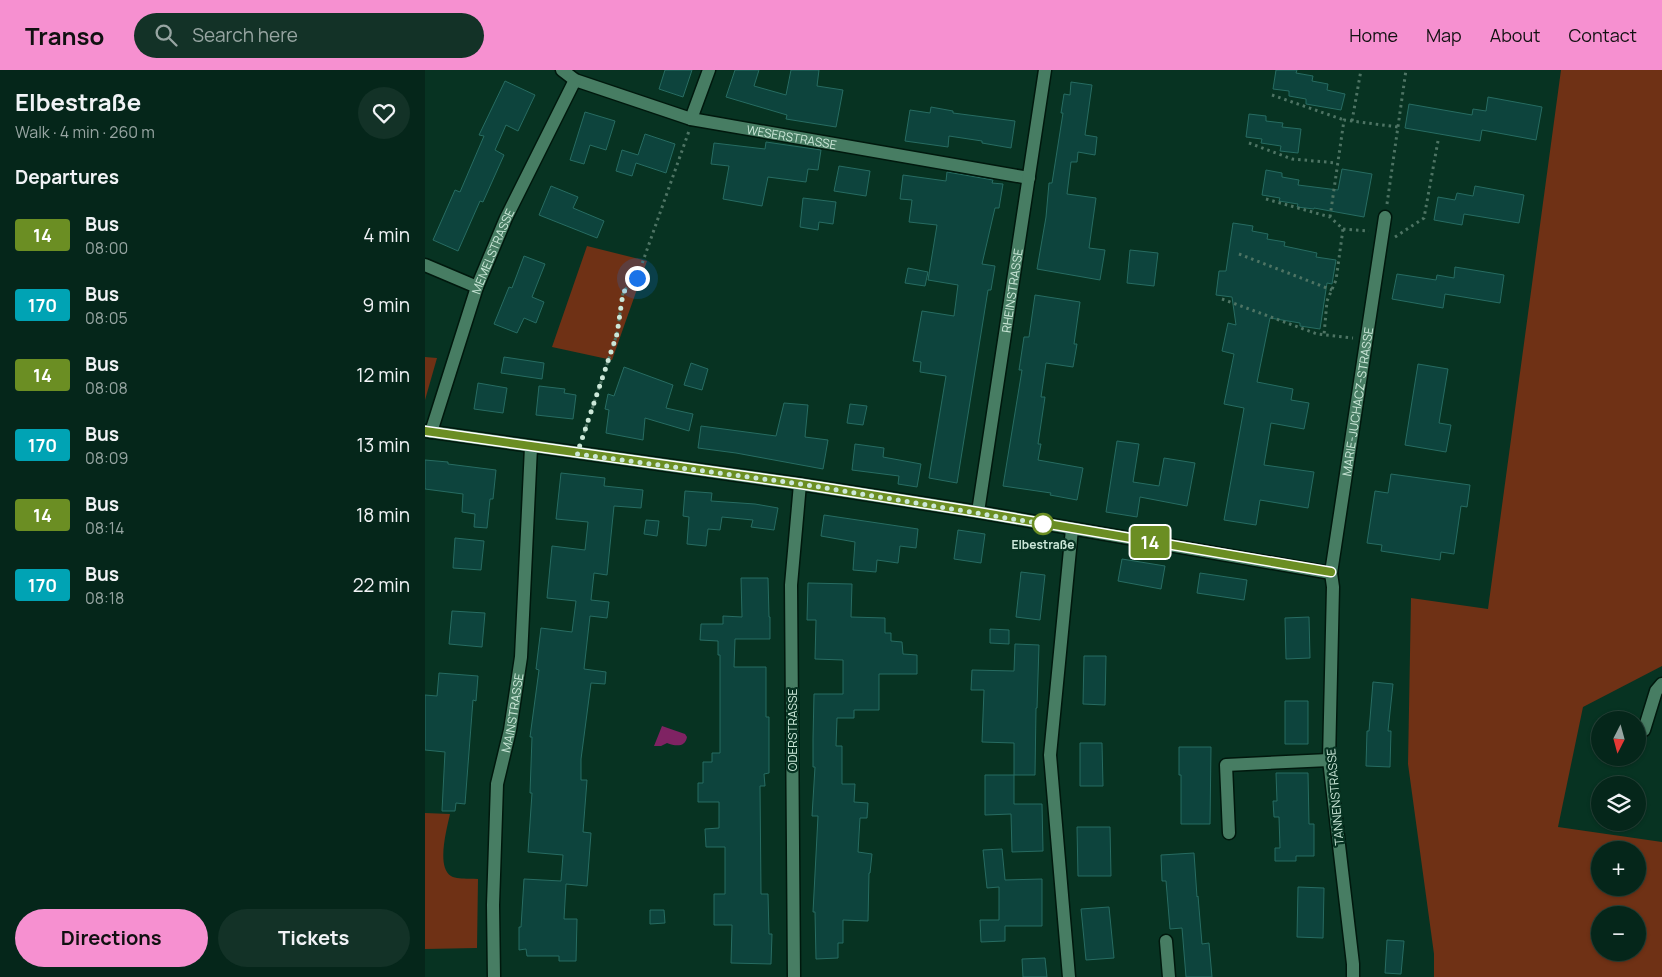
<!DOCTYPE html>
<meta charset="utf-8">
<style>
body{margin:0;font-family:Manrope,sans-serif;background:#133227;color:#f1f3f6;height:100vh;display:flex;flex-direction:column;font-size:19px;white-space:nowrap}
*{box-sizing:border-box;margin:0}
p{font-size:16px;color:#97a5a2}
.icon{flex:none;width:28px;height:28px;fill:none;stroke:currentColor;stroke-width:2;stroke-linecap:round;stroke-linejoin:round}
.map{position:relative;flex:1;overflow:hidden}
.drawer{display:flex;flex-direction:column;background:#05261a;width:425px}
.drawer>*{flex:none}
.badge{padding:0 10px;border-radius:4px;font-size:18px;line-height:32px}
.needle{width:32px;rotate:186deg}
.fabs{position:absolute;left:1166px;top:641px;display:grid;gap:10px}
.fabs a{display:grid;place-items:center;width:55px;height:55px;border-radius:50%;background:#05261a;box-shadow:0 1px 4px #0004,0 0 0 1px #264339;font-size:25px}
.you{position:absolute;width:25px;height:25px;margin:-12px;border:4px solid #fff;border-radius:50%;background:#1a73e8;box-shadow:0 0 0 8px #1a73e833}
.map>.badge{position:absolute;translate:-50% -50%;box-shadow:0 0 0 2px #fff}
h2{padding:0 15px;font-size:19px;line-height:45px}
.round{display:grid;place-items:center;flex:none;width:52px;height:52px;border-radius:26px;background:#133227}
.summary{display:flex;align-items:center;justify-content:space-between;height:85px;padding:0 15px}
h1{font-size:24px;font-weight:700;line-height:38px}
.cta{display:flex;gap:10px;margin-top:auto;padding:10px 15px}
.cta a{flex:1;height:58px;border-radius:30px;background:#f690d0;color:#111;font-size:20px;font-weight:700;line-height:58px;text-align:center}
.cta a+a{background:#133227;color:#f1f3f6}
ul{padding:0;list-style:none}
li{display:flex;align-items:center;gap:15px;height:70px;padding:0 15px}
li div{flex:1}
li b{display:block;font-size:19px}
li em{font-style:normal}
li .badge{min-width:55px;font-weight:700;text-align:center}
header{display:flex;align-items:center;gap:30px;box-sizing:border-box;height:70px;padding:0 25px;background:#f690d0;color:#111}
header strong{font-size:24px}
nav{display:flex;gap:28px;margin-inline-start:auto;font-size:18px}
.search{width:350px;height:45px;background:#133227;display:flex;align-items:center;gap:12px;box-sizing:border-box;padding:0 18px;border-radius:28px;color:#97a5a2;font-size:19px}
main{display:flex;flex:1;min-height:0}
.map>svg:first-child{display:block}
.green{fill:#6f3115;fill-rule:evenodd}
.water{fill:#7f2363}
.building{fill:#0d443d;stroke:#276c62}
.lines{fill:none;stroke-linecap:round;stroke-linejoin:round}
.minor-casing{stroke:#00180d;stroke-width:15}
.path{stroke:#4e7464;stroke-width:3;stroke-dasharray:2.5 4;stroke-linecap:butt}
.minor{stroke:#477d63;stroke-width:12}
.line-casing{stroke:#fff;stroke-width:11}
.line{stroke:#6b8e23;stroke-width:8}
.walk{stroke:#cce8d9;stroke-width:5;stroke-dasharray:0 9}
.stop-dot{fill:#fff;stroke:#6b8e23;stroke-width:2.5}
.labels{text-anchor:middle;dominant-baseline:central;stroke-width:4.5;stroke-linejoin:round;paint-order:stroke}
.street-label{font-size:12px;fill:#cce8d9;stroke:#073322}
.stop-label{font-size:12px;font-weight:bold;fill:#cce8d9;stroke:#073322}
</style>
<header>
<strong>Transo</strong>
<div class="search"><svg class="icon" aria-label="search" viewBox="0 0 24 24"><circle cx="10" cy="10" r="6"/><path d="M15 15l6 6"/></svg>Search here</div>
<nav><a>Home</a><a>Map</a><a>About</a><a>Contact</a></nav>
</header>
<main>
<section class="drawer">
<div class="summary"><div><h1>Elbestraße</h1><p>Walk · 4 min · 260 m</p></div><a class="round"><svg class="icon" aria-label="heart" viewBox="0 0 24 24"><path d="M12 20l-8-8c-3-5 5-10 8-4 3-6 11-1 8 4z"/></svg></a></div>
<h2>Departures</h2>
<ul>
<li><span class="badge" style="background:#6b8e23;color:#fff">14</span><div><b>Bus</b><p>08:00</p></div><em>4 min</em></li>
<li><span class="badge" style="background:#00a3b4;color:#fff">170</span><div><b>Bus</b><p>08:05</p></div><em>9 min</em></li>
<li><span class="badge" style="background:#6b8e23;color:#fff">14</span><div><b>Bus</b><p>08:08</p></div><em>12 min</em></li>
<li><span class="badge" style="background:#00a3b4;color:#fff">170</span><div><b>Bus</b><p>08:09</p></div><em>13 min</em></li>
<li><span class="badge" style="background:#6b8e23;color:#fff">14</span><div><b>Bus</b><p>08:14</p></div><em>18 min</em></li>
<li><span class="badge" style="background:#00a3b4;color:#fff">170</span><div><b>Bus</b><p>08:18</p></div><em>22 min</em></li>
</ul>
<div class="cta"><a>Directions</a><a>Tickets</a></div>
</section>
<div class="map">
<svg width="1237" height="907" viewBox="0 0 1237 907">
<rect width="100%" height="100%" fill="#073322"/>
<path class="green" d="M 1136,0 L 1237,0 L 1237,596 L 1158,637 L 1133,757 L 1237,772 L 1237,907 L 1009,907 L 1009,884 L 983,694 L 986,528 L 1063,539 ZM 1175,780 L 1212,780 L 1212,818 L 1175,818 ZM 1175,845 L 1212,845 L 1212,882 L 1175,882 Z
M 162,176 L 222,191 L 187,290 L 127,277 Z
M 0,287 L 12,288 L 0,330 Z
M 0,743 L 25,744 C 22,758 11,797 26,806 C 33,810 45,808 53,809 L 52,878 L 0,879 Z"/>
<path class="water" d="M 237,656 L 260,664 L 262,667 C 260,678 250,676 242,673 L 236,676 L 229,676 Z"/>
<path class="building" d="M 240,0 L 267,0 L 258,27 L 234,19 Z
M 310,0 L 334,0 L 329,16 L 361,25 L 366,0 L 394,0 L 392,16 L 418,20 L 411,57 L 361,49 L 362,45 L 301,27 Z
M 851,0 L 872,0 L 871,3 L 888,6 L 887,11 L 903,14 L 902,20 L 920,24 L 916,40 L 881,34 L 881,29 L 864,26 L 864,21 L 848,19 Z
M 80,11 L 110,25 L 93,61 L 81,55 L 70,80 L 79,85 L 58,132 L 55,131 L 33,181 L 8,170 L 30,120 L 35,122 L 59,66 L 54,65 Z
M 646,12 L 667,15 L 660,65 L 672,67 L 670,85 L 653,82 L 652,92 L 646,92 L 642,124 L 671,128 L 664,178 L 680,180 L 675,210 L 612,199 L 621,147 L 624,113 L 627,113 L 638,43 L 636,43 L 639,24 L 645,25 Z
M 1063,27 L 1117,37 L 1111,70 L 1057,60 L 1055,71 L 980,58 L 984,34 L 1047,45 L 1048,39 L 1061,41 Z
M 506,37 L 528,41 L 528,43 L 590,51 L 586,78 L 557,73 L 557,71 L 524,66 L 523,77 L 480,71 L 485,40 L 505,43 Z
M 160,42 L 190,51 L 181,80 L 165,75 L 159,94 L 145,90 Z
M 824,44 L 841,46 L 841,51 L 858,53 L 857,57 L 876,59 L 873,83 L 855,81 L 856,76 L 836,73 L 837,69 L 821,67 Z
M 220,64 L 250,74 L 241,103 L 211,93 L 207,106 L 191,101 L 197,80 L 213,85 Z
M 341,72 L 396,80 L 393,100 L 383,99 L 381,112 L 343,107 L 337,136 L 298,129 L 304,96 L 286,94 L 289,73 L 340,79 Z
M 414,96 L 445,101 L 441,126 L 409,121 Z
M 917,99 L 947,104 L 939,147 L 889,138 L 889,139 L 872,137 L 873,134 L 854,131 L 855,128 L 837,125 L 841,100 L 857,103 L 857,107 L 874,110 L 873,115 L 913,120 Z
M 522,102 L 568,110 L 567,113 L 578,114 L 574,138 L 570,138 L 557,194 L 570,196 L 566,220 L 563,220 L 532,413 L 504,408 L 521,306 L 495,302 L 496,292 L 488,291 L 497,241 L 529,246 L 533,215 L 503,210 L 512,155 L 484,152 L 487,130 L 475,129 L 478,105 L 521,111 Z
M 126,116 L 153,127 L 148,138 L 179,151 L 172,168 L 114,145 Z
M 1050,116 L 1099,125 L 1094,153 L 1039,144 L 1037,155 L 1009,150 L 1013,127 L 1030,130 L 1032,123 L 1048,126 Z
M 378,128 L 411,132 L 408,154 L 394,152 L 393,160 L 375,157 Z
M 808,153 L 828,156 L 827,161 L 843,164 L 842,169 L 860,172 L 859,176 L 892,183 L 891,187 L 911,190 L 907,214 L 902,213 L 895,259 L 875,256 L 875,253 L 845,248 L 832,312 L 868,319 L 866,330 L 884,333 L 879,359 L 846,353 L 839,395 L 889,402 L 883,438 L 835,430 L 831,455 L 799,450 L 819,338 L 799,334 L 809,284 L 797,281 L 803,253 L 811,255 L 807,227 L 791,225 L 794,201 L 801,201 Z
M 705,180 L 733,183 L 729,216 L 702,213 Z
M 99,186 L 120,194 L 107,227 L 119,232 L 111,253 L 99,248 L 92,263 L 69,254 L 84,217 L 87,218 Z
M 1030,197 L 1079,205 L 1075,233 L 1020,224 L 1018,238 L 967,229 L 972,204 L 1011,210 L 1012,205 L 1029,208 Z
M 483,198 L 503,202 L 500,216 L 480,213 Z
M 610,225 L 655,232 L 649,274 L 652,274 L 648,297 L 621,293 L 616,327 L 620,327 L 613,374 L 616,374 L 613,390 L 658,398 L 652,430 L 625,425 L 626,423 L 578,416 L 597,300 L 594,300 L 599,267 L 604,267 Z
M 79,287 L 119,293 L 117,309 L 76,303 Z
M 266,293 L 283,299 L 277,320 L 259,315 Z
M 993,294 L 1023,299 L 1014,353 L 1026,355 L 1021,382 L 980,375 Z
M 199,297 L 248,315 L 241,338 L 268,344 L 264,361 L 220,348 L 218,370 L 181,363 L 184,340 L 180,339 L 183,324 L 189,326 Z
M 53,313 L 82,318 L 78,343 L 49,339 Z
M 114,316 L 140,319 L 139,323 L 151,325 L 148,349 L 111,345 Z
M 359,333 L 383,335 L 380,367 L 403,370 L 398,399 L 311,383 L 273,378 L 276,356 L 351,366 Z
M 425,334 L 442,336 L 438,355 L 422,353 Z
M 692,371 L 714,374 L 708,412 L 734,416 L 739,388 L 770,393 L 762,436 L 715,427 L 712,447 L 681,442 Z
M 430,374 L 459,378 L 458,387 L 496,394 L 492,417 L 473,414 L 474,406 L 427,400 Z
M 0,390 L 23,392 L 23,394 L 71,400 L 68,429 L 65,429 L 62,458 L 49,457 L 50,444 L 37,442 L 38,424 L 0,419 Z
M 136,403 L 180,408 L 179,416 L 218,420 L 216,438 L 189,436 L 182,505 L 169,503 L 166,530 L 184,532 L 182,548 L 165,546 L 159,599 L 181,602 L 180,614 L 166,613 L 156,689 L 156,710 L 162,710 L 158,762 L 166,763 L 162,816 L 141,814 L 139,849 L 152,849 L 151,891 L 134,891 L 134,886 L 102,886 L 101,879 L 94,880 L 94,857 L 96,857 L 99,809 L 136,811 L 138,785 L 103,782 L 107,723 L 105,723 L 107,667 L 105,667 L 114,600 L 111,599 L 116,558 L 147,562 L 151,531 L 122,528 L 127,476 L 160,480 L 163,452 L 131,449 Z
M 966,404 L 1045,415 L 1042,437 L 1036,436 L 1029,484 L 1016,482 L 1015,490 L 956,481 L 957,475 L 942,473 L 950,421 L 963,423 Z
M 260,421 L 287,423 L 286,431 L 330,434 L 353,438 L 349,460 L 326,457 L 328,450 L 297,447 L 295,460 L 283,459 L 281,476 L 262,474 L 264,447 L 258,446 Z
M 399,445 L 493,459 L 491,478 L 475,476 L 473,493 L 452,490 L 451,502 L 428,500 L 430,472 L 396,466 Z
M 221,450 L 234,451 L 232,466 L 219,464 Z
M 533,460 L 560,464 L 556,493 L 529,489 Z
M 30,468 L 59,471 L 56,500 L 28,498 Z
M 697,489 L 740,496 L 736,519 L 693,511 Z
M 596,502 L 620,505 L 615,550 L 591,547 Z
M 775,503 L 822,510 L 819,530 L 772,523 Z
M 316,508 L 343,508 L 344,547 L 345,547 L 345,569 L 310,569 L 309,597 L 341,597 L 341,647 L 344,647 L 344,703 L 339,704 L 340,716 L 335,716 L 336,824 L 343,824 L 344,864 L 347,864 L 346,894 L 306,893 L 307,855 L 289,855 L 289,824 L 300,824 L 300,777 L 281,777 L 280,759 L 294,758 L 294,732 L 273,732 L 273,713 L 278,713 L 278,692 L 287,692 L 287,683 L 295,683 L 295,585 L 293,585 L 293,571 L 275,570 L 276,554 L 298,554 L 298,546 L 317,547 Z
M 383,513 L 427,514 L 426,547 L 460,548 L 460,563 L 466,563 L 466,571 L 477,572 L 478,584 L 492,585 L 492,604 L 454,604 L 454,640 L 429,640 L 429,648 L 412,648 L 411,676 L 417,676 L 417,714 L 430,714 L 429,732 L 443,733 L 442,748 L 435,748 L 433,782 L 447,784 L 445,803 L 444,803 L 443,851 L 418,850 L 418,873 L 413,873 L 413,888 L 391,889 L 390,842 L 388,842 L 393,746 L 387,746 L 390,697 L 388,697 L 388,669 L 389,624 L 418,624 L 418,590 L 390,589 L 391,550 L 382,550 Z
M 27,541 L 60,543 L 57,577 L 24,574 Z
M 884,547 L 885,588 L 861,589 L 860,548 Z
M 565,559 L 584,560 L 584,574 L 565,573 Z
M 590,574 L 614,575 L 612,638 L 611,638 L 610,705 L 589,705 L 589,673 L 557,672 L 559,620 L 546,620 L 547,600 L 589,601 Z
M 659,586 L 681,586 L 680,635 L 658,634 Z
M 14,603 L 53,606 L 51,631 L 48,630 L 40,734 L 31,733 L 30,741 L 17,741 L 20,682 L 0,680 L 0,625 L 12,626 Z
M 948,612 L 968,614 L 963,661 L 966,661 L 965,697 L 941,696 L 942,661 L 944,661 Z
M 860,631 L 883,631 L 883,674 L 860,674 Z
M 655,673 L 677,673 L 678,716 L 655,716 Z
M 754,677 L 786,677 L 785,754 L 756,754 L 756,705 L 754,705 Z
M 851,703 L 883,703 L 884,754 L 889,754 L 889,786 L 871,786 L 871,791 L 850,791 L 850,778 L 855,778 L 854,747 L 849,747 L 848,731 L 852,731 Z
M 560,705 L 589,705 L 589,734 L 617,734 L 618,781 L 587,782 L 586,744 L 560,745 Z
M 652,757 L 685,757 L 686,806 L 653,806 Z
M 577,779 L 580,810 L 617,809 L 617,856 L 580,856 L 580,871 L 556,872 L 555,850 L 574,850 L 574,817 L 562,818 L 558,780 Z
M 769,783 L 772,827 L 773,826 L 777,874 L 784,873 L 787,907 L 761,907 L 757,858 L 745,859 L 741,811 L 737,811 L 736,785 Z
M 873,817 L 899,818 L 898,868 L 872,867 Z
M 684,837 L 689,888 L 661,890 L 656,839 Z
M 225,840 L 239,840 L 240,853 L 225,854 Z
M 962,870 L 979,871 L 976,904 L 960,903 Z
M 620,888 L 622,907 L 598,907 L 597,889 Z"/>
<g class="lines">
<defs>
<g id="minor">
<path id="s1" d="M 137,0 L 150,10 L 266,49 L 604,108"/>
<path d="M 266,49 L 284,0"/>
<path d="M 0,195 L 52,217"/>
<path d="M 0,361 L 375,414 L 553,442 L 906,503"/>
<path id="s2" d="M 6,362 L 52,217 L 81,148 L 150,10"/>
<path id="s3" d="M 553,442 L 620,0"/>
<path d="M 1219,660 L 1231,621 L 1237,614"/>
<path d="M 804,763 L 801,695 L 904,690"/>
<path d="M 741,871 L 744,907"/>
<path id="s4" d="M 69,907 L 68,835 L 72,714 L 85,660 L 96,587 L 106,377"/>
<path d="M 369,907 L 366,515 L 375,414"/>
<path d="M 644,907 L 625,685 L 647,459"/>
<path id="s5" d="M 928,907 L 928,894 L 904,690 L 908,517 L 906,503 L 960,147"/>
</g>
</defs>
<use href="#minor" class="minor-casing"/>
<path class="path" d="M 847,25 L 919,50
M 927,51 L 936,0
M 824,73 L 867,89 L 912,93
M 841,129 L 905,147 L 918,159 L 911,210 L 902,231 L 899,265
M 962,134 L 981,0
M 905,147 L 919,50 L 973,57
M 918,159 L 944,161
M 970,167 L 999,148 L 1013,71
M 814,184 L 907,220
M 797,229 L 892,264 L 928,268
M 157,369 L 192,264 L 198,223 C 202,216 208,214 212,208 L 264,61"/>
<use href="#minor" class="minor"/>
</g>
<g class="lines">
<defs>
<path id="line" d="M 0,361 L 376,414 L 553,442 L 906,502"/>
</defs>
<use href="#line" class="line-casing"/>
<use href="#line" class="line"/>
<path class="walk" d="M 212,208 C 208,214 202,217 198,223 L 192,264 L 152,384 L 376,414 L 618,454"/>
</g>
<circle class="stop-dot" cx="618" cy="454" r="10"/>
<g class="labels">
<g class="street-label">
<text stroke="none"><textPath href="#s1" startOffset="241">WESERSTRASSE</textPath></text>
<text stroke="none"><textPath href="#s2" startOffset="191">MEMELSTRASSE</textPath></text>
<text stroke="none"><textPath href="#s3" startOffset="224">RHEINSTRASSE</textPath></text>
<text stroke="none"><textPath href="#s5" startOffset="579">MARIE-JUCHACZ-STRASSE</textPath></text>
<text stroke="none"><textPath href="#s4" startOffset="266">MAINSTRASSE</textPath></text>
<text transform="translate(367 660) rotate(-90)">ODERSTRASSE</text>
<text transform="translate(910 727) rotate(-95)">TANNENSTRASSE</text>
</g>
<g class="stop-label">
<text x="618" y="474">Elbestraße</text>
</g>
</g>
</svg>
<div class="fabs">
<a><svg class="needle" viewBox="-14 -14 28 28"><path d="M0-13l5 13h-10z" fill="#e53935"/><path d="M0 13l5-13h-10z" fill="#97a5a2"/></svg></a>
<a><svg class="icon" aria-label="layers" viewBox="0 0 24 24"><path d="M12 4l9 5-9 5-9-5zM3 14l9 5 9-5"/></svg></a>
<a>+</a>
<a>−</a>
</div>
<div class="you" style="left:212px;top:208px"></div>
<b class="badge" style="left:725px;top:472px;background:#6b8e23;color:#fff">14</b>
</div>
</main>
